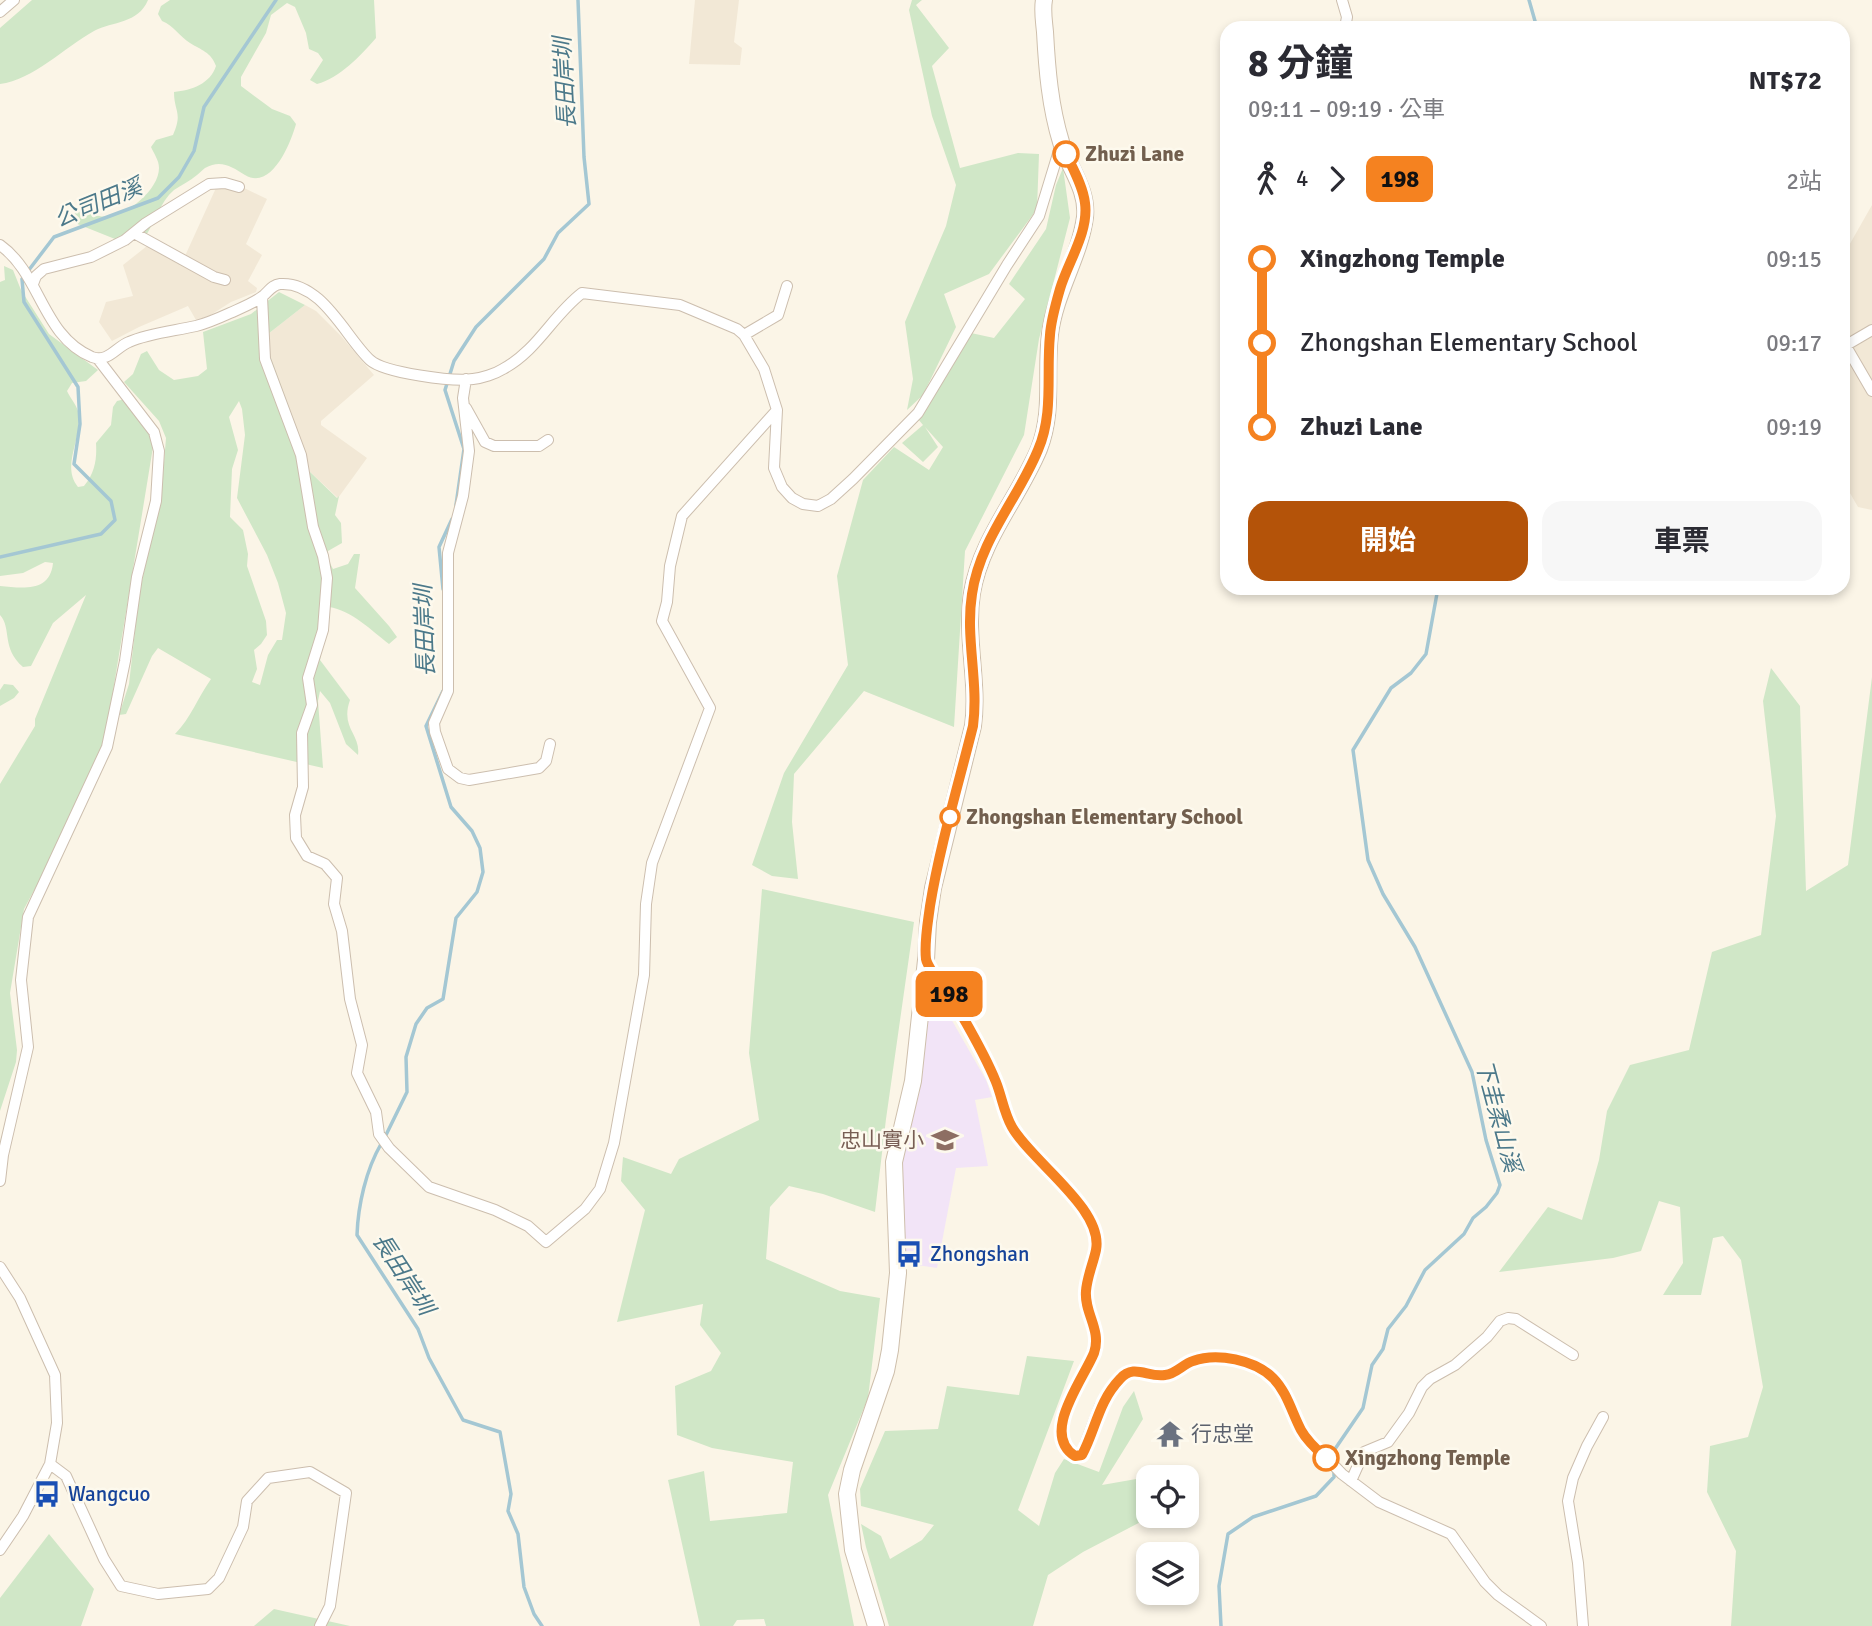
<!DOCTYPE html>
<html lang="zh-TW">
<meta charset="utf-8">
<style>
body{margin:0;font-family:Signika,"Noto Sans TC",sans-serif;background:#f7f7f7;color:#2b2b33;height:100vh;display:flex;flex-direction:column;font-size:26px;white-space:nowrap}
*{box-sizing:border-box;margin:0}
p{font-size:23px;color:#7c7c81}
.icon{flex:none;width:38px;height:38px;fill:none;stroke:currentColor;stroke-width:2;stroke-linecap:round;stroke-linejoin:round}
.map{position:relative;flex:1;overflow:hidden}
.drawer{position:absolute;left:1220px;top:21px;width:630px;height:574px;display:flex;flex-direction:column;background:#fff;border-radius:21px;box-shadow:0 4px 10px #0003}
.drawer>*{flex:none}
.badge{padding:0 14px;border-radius:10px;font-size:24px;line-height:46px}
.buttons{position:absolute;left:1136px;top:1465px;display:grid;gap:14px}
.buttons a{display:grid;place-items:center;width:63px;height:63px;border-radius:14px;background:#fff;box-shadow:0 4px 10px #0003;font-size:35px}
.map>.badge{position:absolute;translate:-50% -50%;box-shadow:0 0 0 4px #fff}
.legs{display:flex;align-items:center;gap:10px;height:77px;padding:0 28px;font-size:23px}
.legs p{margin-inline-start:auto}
.head{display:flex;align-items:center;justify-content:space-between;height:119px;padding:0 28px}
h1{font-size:38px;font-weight:700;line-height:52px}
.button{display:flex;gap:14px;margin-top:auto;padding:14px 28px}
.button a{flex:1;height:80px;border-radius:21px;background:#b45309;color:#fff;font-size:28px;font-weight:700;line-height:80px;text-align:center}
.button a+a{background:#f7f7f7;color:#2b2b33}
ul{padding:0 28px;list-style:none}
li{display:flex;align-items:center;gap:24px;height:84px;font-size:26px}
li i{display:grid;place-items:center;width:10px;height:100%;margin:0 9px;background:currentColor}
li i::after{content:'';width:18px;height:18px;margin:-9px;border:5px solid;border-radius:50%;background:#fff}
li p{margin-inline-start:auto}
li:first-child i{background:linear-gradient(#0000 50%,currentColor 0)}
li:last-child i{background:linear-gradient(currentColor 50%,#0000 0)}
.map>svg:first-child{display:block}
.residential{fill:#f2e8d6}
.education{fill:#f2e4f7}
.green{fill:#d0e7c7;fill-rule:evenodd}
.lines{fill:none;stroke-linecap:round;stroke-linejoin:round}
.stream{stroke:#a4c7d3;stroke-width:3.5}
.street-casing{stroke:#ccbeae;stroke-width:12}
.secondary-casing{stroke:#cebfac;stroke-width:18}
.street{stroke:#fff;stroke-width:10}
.secondary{stroke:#fff;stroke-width:16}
.line-1-casing{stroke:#fff;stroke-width:16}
.line-1{stroke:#f58220;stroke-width:10}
.stop-1-dot{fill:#fff;stroke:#f58220;stroke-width:3.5}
.labels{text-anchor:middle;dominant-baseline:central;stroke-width:5;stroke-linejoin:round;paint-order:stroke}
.stop-label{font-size:21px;font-weight:bold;fill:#725f4e;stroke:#fdf9ed;text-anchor:start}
.education-label{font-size:21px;fill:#785e54;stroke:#fdf9ed;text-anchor:end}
.transit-label{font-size:21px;fill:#164399;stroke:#fdf9ed;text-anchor:start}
.worship-label{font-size:21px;fill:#5b616d;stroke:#fdf9ed;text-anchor:start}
.water-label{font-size:23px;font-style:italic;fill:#4c798a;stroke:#fdf9ed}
</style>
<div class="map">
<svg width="1872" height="1626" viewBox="0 0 1872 1626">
<rect width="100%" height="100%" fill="#fbf5e7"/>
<path class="residential" d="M 695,0 L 739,0 L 734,42 L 742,48 L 740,65 L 689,64 Z
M 221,177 L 267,199 L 246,244 L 262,255 L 248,281 L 257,288 L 256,292 L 231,302 L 209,316 L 196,320 L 188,306 L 139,327 L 112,341 L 99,322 L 106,302 L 133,296 L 123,265 L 147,246 L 185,256 Z
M 1872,205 L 1872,510 L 1858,507 L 1843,481 L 1843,256 Z
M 305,305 L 316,311 L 341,336 L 374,375 L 321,421 L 321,425 L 367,458 L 338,498 L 308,470 L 302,443 L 268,350 L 268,334 Z"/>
<path class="education" d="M 942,1003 L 986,1080 L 992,1097 L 975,1100 L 988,1166 L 956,1168 L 937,1268 L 904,1263 L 901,1165 L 928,1005 Z"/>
<path class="green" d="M 32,0 L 148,0 C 138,24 113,21 94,31 C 65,47 33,80 0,84 L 0,28 Z
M 170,0 L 374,0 L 376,38 C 360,56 340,78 317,84 L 310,80 L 323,60 L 318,53 L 309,49 L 306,33 L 295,7 L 287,3 L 271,15 L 266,33 L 241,77 L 241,86 L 272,109 L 290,116 L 296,124 C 291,142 272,191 245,175 C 232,167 221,159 205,168 C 202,170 200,173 197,175 C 190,181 181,185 174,190 C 160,202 155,222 145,237 L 120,241 L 70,221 L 73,214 C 85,208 87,213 99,216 C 122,221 159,191 159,168 C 159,160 154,154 151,147 L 156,140 L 173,135 C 183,112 174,112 174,92 C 192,90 210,84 216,66 C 211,52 201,50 190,43 C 179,36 174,26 162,21 L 158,14 L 161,6 Z
M 912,0 L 922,0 L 916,5 L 949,48 L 932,66 L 960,168 L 1018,153 L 1039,154 L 1037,209 L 989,274 L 944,294 L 956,327 L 923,395 L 907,410 L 913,379 L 905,322 L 946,226 L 956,185 L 932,116 L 909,10 Z
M 1063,168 L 1070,218 L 1039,339 L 1024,435 L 965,551 L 954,727 L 864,691 L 794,774 L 792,822 L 798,879 L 772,876 L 752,865 L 784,773 L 848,665 L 837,576 L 863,480 L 894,447 L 929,470 L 943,447 L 925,427 L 938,447 L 923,462 L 902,443 L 923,425 L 918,419 L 971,333 L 994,338 L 1025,299 L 1009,284 L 1046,229 L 1056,185 Z
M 4,266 L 13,270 L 21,290 L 49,334 L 98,370 L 86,381 L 72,383 L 67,391 C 70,398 76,404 78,411 C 84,437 60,465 78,487 L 84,486 C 95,473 97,459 96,443 L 111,425 L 113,407 L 117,401 L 125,399 L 154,441 L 106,734 L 90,786 L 24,909 L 10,993 L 17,1050 L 16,1062 L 0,1111 L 0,784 L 35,726 L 35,719 L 86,595 L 53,623 L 31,666 L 23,667 C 1,648 12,628 0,615 L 0,586 C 22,588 50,593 53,563 L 45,562 L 23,573 L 0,576 L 0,282 L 5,280 Z
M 279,292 L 305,305 L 268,334 L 268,350 L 302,443 L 308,470 L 337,498 L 339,496 L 335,515 L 341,523 L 342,543 L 328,551 L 328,559 L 333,569 L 348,564 L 354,554 L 360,554 L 355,588 L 389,626 L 397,637 L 389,644 C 372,631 351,610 329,607 L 320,660 L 350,700 C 340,728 361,734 358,755 L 346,744 L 330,703 L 320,691 L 318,701 L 323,768 L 175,734 C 191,718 198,697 211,679 L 158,648 L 152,656 L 126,714 L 119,715 L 129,684 L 139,595 L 162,487 L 166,438 L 159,421 L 124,382 L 133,374 L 141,354 L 147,351 L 159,370 L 174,380 L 198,376 L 207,369 L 203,332 L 251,314 ZM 239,401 L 242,409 L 245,435 L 237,498 L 267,555 L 278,583 L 286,613 L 282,640 L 277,640 L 268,655 L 260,685 L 252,682 L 257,669 L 254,650 L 261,644 L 267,635 L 266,621 L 247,566 L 248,554 L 243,530 L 230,517 L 232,469 L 238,450 L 229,417 Z
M 1771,668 L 1800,706 L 1806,891 L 1848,865 L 1872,677 L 1872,1626 L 1731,1626 L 1736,1551 L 1707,1492 L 1710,1446 L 1748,1437 L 1763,1387 L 1741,1260 L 1723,1236 L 1713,1238 L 1701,1295 L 1663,1295 L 1683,1263 L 1680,1207 L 1659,1201 L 1641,1251 L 1613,1258 L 1499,1272 L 1548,1207 L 1582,1220 L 1599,1160 L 1607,1111 L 1630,1065 L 1689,1050 L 1712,952 L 1761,935 L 1776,816 L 1763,701 Z
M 4,684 L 13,685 L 19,692 L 14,698 L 0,706 L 0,690 Z
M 762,889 L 914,922 L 886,1119 L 875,1212 L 823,1194 L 789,1186 L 770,1207 L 766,1259 L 840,1291 L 880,1298 L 868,1398 L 828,1495 L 854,1626 L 766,1626 L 764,1619 L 737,1620 L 733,1626 L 700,1626 L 668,1480 L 704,1471 L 710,1521 L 787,1513 L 793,1462 L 712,1448 L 677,1435 L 675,1386 L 711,1371 L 721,1353 L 700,1325 L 703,1304 L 617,1322 L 645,1210 L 621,1181 L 623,1157 L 671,1174 L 679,1159 L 759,1120 L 749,1053 Z
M 1027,1356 L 1074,1361 L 1018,1510 L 1039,1526 L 1055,1473 L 1064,1459 L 1099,1472 L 1123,1407 L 1134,1391 L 1143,1419 L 1102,1485 L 1142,1478 L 1148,1479 L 1148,1516 L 1152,1516 L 1083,1552 L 1048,1575 L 1033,1626 L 889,1626 L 866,1547 L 861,1524 L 881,1536 L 890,1559 L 922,1540 L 934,1525 L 861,1506 L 860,1489 L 885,1431 L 938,1429 L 947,1386 L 1019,1395 Z
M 49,1534 L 94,1589 L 81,1626 L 0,1626 L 0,1598 Z
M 274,1609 L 350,1626 L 254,1626 Z"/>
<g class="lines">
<path class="stream" d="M 1529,0 L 1537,28
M 456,505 L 464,449 L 445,390 L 454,361 L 476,327 L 544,259 L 558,233 L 589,204 L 584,157 L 578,0
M 0,557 L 101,534 L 115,520 L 111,501 L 74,464 L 80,424 L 78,387 L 24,302 L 22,279 L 54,237 L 158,198 L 179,177 L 194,151 L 204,107 L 276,0
M 443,589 L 439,547 L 452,519
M 385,1137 L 407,1092 L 406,1057 L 416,1024 L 427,1008 L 443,999 L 456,918 L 477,892 L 483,872 L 480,848 L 472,831 L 451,807 L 426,726 L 443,691
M 381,1144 C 366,1170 358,1205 357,1235 L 418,1329 L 429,1358 L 463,1420 L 500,1432 L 511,1494 L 508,1511 L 518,1534 L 524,1587 L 534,1614 L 542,1626
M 1334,1463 L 1335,1449 L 1363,1408 L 1372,1365 L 1383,1349 L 1388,1329 L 1406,1306 L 1425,1270 L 1464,1234 L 1473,1218 L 1486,1207 L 1497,1193 L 1500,1185 L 1486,1140 L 1472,1072 L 1415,947 L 1383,894 L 1368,860 L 1353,750 L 1391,688 L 1411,673 L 1426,654 L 1438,588
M 1221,1626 L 1219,1586 L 1228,1534 L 1253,1517 L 1316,1496 L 1334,1477 L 1334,1470"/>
<defs>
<path id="street" d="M 1342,0 L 1347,17 L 1345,28
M 0,12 L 14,0
M 134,233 L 214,277 L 225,280
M 0,245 C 41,274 42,336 92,357 C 108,363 116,347 129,342 C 149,333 174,331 196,326 C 208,323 219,318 230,313 C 241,308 254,303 263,296 C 269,291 272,285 280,284 C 322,281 346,338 370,360 C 384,373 454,382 473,379 C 482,378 495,374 503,369 C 538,350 552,316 582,293 L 680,305 L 737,329 L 744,335 L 764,369 L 777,410 L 774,468 L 782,487 L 792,498 L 803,504 L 818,506 L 831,499 L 853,479 L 918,413 L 1007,265 L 1039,216 L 1061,144
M 33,284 L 36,276 L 44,269 L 91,257 L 125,240 L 146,223 L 209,184 L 225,183 L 239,187
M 262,297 L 265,359 L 301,455 L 313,527 L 323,556 L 327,578 L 323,630 L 308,678 L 312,705 L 302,733 L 303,787 L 295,815 L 296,838 L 307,856 L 325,864 L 337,878 L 334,904 L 342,931 L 350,999 L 362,1045 L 357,1073 L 376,1112 L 379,1134 L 389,1148 L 429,1187 L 495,1210 L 528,1226 L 546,1242 L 585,1209 L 600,1189 L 614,1143 L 644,975 L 646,904 L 652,863 L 710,708 L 662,621 L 667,602 L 670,566 L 682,516 L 777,410
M 744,335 L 778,315 L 787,286
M 1843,341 L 1872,391
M 1843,347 L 1872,330
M 466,379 L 463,398 L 469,451 L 463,496 L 448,553 L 448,691 L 434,723 L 435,732 L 448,769 L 460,778 L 469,780 L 539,768 L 546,761 L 550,744
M 466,408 L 485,442 L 494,446 L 539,446 L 548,440
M 926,961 C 943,990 964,1017 979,1047 C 985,1060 992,1072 997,1085 C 1005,1106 1008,1126 1023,1143 C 1048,1171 1090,1200 1097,1239 C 1100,1256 1088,1273 1086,1290 C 1083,1310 1100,1326 1095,1347 C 1089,1377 1037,1431 1075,1456 L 1081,1455 L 1100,1406 L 1121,1376 L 1136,1370 L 1160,1376 L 1169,1375 L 1193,1361 L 1211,1358 L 1227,1358 L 1244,1361 L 1273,1378 L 1284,1393 L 1302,1432 L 1342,1474 L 1379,1502 L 1451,1534 L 1485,1582 L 1498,1595 L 1541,1626
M 0,1181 L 3,1155 L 28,1047 L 21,980 L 28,917 L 107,747 L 125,661 L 137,577 L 156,501 L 159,451 L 154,432 L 98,359
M 0,1267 L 20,1298 L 55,1375 L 57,1423 L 50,1464
M 1351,1481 L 1364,1452 L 1388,1442 L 1409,1413 L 1422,1387 L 1430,1379 L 1455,1365 L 1487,1337 L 1500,1321 L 1508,1318 L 1516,1319 L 1573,1355
M 0,1550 L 23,1516 L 50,1464 L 66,1476 L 104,1559 L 121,1586 L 158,1594 L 208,1589 L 219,1578 L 243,1527 L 247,1501 L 268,1478 L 310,1472 L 346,1493 L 330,1606 L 320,1626
M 1583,1626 L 1578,1563 L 1568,1501 L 1573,1478 L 1587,1446 L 1603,1417"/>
<path id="secondary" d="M 876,1626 L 853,1550 L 847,1494 L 852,1470 L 886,1371 L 890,1350 L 898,1273 L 894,1162 L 913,1081 L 926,960 L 928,922 L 933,888 L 973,726 C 979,682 965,637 972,593 C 981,539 1018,499 1039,449 C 1054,411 1045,373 1050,334 C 1055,293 1080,256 1085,217 C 1088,189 1068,167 1061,142 C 1050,106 1047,69 1045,32 C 1044,21 1042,10 1044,0"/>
</defs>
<use href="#street" class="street-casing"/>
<use href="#secondary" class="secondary-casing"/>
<use href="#street" class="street"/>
<use href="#secondary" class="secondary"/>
</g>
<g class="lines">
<defs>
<path id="line-1" d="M 1066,154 C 1073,169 1083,186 1085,203 C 1089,232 1068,262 1060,289 C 1056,303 1051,320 1050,335 C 1046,374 1054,413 1038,450 C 1018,499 980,539 972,594 C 965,638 979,682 973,726 C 958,786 940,845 930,906 C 928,922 924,942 926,959 C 928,970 950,996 957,1007 C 971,1031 986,1057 996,1082 C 1002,1097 1004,1113 1012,1127 C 1032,1162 1104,1209 1096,1250 C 1093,1264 1087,1277 1086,1291 C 1084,1313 1102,1330 1094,1353 C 1083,1380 1040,1434 1075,1456 L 1082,1455 C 1096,1429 1098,1402 1120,1379 C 1134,1363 1148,1378 1165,1375 C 1176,1374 1183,1364 1193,1361 C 1217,1352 1255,1360 1273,1378 C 1287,1392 1292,1413 1301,1430 C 1307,1441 1317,1450 1326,1458"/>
</defs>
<use href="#line-1" class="line-1-casing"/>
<use href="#line-1" class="line-1"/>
</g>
<defs>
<symbol id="school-bare" viewBox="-9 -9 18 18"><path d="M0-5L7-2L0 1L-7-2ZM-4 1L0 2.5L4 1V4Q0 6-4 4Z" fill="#8d6e63" stroke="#fdf9ed" stroke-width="2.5" paint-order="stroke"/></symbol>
<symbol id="bus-bare" viewBox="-9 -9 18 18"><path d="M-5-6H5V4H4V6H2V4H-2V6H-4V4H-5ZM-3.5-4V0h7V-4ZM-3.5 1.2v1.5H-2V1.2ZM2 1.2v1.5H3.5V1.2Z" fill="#1a4fb4" stroke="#fdf9ed" stroke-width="2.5" paint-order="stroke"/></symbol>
<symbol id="temple-bare" viewBox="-9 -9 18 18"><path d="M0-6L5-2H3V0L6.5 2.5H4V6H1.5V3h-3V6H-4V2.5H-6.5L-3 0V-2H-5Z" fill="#6b7280" stroke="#fdf9ed" stroke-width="2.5" paint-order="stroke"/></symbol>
</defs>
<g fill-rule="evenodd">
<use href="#school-bare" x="926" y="1121" width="38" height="38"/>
<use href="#bus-bare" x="890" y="1235" width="38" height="38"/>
<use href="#temple-bare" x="1151" y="1415" width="38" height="38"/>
<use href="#bus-bare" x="28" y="1475" width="38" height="38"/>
</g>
<g class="stop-1-dot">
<circle cx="1066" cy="154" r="12"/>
<circle cx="950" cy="817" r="9"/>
<circle cx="1326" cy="1458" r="12"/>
</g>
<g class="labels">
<g class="stop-label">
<text x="1085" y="154">Zhuzi Lane</text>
<text x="966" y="817">Zhongshan Elementary School</text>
<text x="1345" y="1458">Xingzhong Temple</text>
</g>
<g class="education-label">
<text x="924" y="1140">忠山實小</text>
</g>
<g class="transit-label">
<text x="930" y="1254">Zhongshan</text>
<text x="68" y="1494">Wangcuo</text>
</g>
<g class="worship-label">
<text x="1191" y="1434">行忠堂</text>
</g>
<g class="water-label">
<text transform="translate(565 83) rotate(-93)">長田岸圳</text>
<text transform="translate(98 203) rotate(-22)">公司田溪</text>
<text transform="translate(425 631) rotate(-92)">長田岸圳</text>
<text transform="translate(1498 1116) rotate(75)">下圭柔山溪</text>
<text transform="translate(403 1274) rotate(57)">長田岸圳</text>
</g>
</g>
</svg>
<div class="buttons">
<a><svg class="icon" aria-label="locate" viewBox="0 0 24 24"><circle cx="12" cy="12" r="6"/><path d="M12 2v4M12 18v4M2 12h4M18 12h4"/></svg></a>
<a><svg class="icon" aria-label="layers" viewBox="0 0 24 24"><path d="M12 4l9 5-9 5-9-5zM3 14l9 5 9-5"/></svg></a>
</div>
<b class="badge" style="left:949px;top:994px;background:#f58220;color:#111">198</b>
<section class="drawer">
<div class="head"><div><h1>8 分鐘</h1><p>09:11 – 09:19 · 公車</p></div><b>NT$72</b></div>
<div class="legs"><svg class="icon" aria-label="walk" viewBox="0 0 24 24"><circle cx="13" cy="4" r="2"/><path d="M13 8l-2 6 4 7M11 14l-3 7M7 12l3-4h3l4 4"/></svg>4<svg class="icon" aria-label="forward" viewBox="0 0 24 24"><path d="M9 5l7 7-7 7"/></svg><b class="badge" style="background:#f58220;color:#111">198</b><p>2站</p></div>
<ul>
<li><i style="color:#f58220"></i><b>Xingzhong Temple</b><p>09:15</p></li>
<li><i style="color:#f58220"></i><span>Zhongshan Elementary School</span><p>09:17</p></li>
<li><i style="color:#f58220"></i><b>Zhuzi Lane</b><p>09:19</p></li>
</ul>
<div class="button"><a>開始</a><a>車票</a></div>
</section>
</div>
